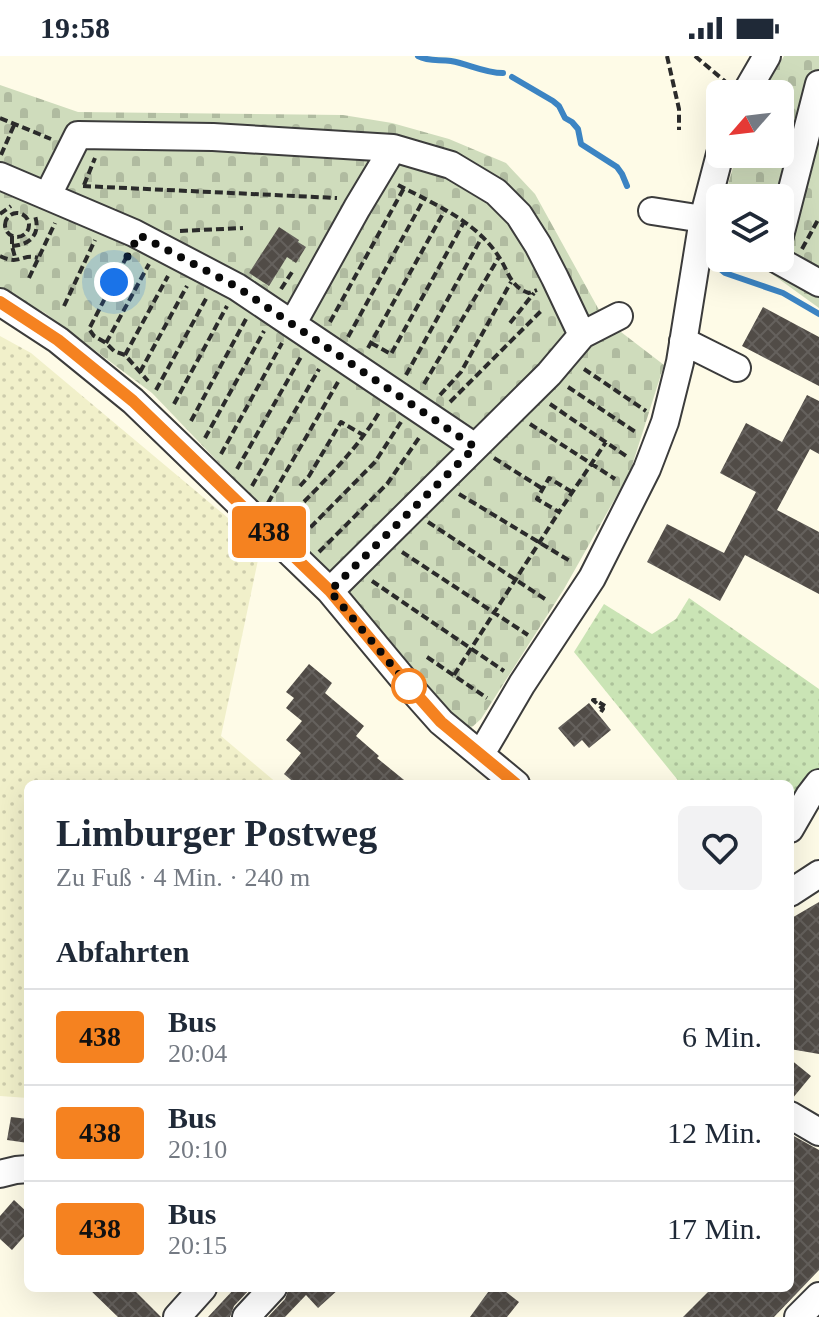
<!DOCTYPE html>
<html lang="de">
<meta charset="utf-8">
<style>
body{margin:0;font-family:Georgia,serif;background:#f2f2f3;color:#1f2937;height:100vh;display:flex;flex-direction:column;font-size:30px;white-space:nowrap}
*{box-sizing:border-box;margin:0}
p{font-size:26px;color:#747a83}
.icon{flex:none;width:44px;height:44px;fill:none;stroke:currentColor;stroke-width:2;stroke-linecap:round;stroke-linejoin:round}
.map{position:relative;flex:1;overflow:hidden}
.panel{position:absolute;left:24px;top:724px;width:770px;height:512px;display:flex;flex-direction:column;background:#fff;border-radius:12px;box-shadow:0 8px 32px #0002}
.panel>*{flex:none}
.badge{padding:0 16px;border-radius:6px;font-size:28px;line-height:52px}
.needle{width:52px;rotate:242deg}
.fabs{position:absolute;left:706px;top:24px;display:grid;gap:16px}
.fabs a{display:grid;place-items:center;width:88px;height:88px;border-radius:12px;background:#fff;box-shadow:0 8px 32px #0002;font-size:40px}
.you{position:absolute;width:40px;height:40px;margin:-20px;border:6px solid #fff;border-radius:50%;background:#1a73e8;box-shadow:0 0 0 12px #1a73e833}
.map>.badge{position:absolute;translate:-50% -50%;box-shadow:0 0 0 4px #fff}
h2{padding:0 32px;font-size:30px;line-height:72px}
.round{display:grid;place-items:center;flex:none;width:84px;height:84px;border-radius:12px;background:#f2f2f3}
.head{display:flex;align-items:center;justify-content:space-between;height:136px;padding:0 32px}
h1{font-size:38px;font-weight:600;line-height:60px}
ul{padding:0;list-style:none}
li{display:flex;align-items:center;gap:24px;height:96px;padding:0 32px;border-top:2px solid #e0e1e3}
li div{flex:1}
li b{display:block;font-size:30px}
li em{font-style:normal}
li .badge{min-width:88px;font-weight:700;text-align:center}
.status{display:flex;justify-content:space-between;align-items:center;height:56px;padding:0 40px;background:#fff;direction:ltr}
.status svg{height:22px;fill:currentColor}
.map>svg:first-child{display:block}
.farmland{fill:url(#farmland-dots)}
.grass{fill:url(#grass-dots)}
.cemetery{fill:url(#cemetery-stones)}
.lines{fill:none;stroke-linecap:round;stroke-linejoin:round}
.stream{stroke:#3c84c3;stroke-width:6}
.building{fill:url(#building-cross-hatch)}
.minor-casing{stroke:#3c3c3c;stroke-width:30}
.path{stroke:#2b2b2b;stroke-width:4;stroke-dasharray:8 4;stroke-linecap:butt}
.minor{stroke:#fff;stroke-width:26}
.line-casing{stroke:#fff;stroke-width:18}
.line{stroke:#f58220;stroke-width:12}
.walk{stroke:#090909;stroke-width:8;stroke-dasharray:0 14.4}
.stop-dot{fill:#fff;stroke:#f58220;stroke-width:4}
</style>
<div class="status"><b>19:58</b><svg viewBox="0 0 49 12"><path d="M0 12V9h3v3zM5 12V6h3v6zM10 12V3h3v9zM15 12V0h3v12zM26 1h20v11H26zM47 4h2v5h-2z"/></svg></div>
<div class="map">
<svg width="819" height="1261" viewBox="0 0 819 1261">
<defs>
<pattern id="farmland-dots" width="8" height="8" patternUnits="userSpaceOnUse" patternTransform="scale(2)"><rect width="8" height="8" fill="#f1f0ca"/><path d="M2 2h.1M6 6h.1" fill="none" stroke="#cdccac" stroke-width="1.8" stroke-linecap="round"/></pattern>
<pattern id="grass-dots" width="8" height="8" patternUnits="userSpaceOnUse" patternTransform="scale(2)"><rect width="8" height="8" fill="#cae4b5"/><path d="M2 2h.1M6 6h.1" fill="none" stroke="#acc29a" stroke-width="1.8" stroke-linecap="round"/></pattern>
<pattern id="cemetery-stones" width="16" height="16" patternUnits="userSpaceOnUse" patternTransform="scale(2)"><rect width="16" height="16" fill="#cfdcbc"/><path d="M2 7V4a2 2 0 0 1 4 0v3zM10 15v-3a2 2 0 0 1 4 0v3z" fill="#b0bba0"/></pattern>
<pattern id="building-cross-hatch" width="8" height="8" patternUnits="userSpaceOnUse" patternTransform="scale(2)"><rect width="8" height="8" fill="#514c47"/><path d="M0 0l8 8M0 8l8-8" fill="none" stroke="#65615d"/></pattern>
</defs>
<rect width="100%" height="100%" fill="#fefbe7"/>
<path class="farmland" d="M 0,280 L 31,297 L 228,462 L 258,504 L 221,680 L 278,728 L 28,728 L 28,1042 L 0,1040 Z"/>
<path class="grass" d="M 689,542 L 819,633 L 819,721 L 790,766 L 790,728 L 681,728 L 574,596 L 604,548 L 652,578 L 676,563 Z"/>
<path class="cemetery" d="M 784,0 L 819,0 L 819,252 L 750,202 L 780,202 L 780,142 L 724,142 L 737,98 L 780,98 L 780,38 L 762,38 Z
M 0,29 L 78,56 L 343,59 L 392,67 L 449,83 L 506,107 L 535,138 L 604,263 L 664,309 L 630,416 L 564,533 L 481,663 L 471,672 L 461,672 L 338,531 L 152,337 L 45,257 L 0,233 Z"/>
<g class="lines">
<path class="stream" d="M 418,0 C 429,6 439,3 451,5 C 469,8 484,17 503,17
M 512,21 L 553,45 L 559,50 L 565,62 L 572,66 L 578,73 L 581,88 L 617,111 L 622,118 L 627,130
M 719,212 L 725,217 L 783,237 L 819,258"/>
</g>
<path class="building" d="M 279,171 L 299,184 L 298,186 L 306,191 L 296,207 L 287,201 L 269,230 L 249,217 Z
M 763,251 L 819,281 L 819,330 L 742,290 Z
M 807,339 L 819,345 L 819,398 L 810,393 L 777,454 L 819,476 L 819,538 L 745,499 L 720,545 L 647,506 L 667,468 L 724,497 L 756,436 L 720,417 L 746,367 L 782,386 Z
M 309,608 L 332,627 L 325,637 L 364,670 L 356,680 L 379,700 L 377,702 L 409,728 L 296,728 L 284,718 L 301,697 L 286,684 L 302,665 L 286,652 L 294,642 L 286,636 Z
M 589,647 L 611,674 L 589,692 L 582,684 L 574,691 L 558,672 Z
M 819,846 L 819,998 L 790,993 L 790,863 Z
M 790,1003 L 811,1020 L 792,1043 L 790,1043 Z
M 11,1061 L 28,1063 L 28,1087 L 7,1084 Z
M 790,1078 L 819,1094 L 819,1214 L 774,1261 L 683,1261 L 712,1232 L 790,1232 Z
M 14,1144 L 28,1157 L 28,1176 L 12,1194 L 0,1183 L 0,1160 Z
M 88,1232 L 132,1232 L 161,1261 L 118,1261 Z
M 235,1232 L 251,1232 L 234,1250 L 230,1261 L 208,1261 Z
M 289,1232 L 340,1232 L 318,1252 L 306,1239 L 285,1261 L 268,1261 L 285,1243 Z
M 491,1232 L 501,1232 L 519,1246 L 507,1261 L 470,1261 Z"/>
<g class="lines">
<defs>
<path id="minor" d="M 745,38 L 767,0
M 0,120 L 134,177 L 237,231 L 475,391
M 48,139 L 78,79 L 213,81 L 393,92 L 451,109 L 496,136 L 519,159 L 538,189 L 555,222 L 582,279
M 652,155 L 703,163 L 717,171
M 780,180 L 819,28
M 774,202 L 819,227
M 0,246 L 58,284 L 133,345 L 330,535 L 409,630 L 441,666 L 516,728
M 293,267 L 357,152 L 393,92
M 683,285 L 737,312
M 330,535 L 549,318 L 582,279 L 619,260
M 481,698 L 522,628 L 592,522 L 647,413 L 665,366 L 680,306 L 703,163 L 720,98
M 790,773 L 809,740 L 819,727
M 790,837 L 819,818
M 790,1059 L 819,1076
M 0,1118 L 16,1114 L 28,1113
M 177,1261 L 203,1232
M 246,1261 L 273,1232
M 798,1261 L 819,1240"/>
</defs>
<use href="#minor" class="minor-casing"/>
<path class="path" d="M 667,0 L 679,53 L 679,74
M 695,0 L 727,27
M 0,62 L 51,83
M 1,99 L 15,67
M 84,129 L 95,102
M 398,129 C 434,148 476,165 499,201 C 509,216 510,231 529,237 L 537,234
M 83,130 L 337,142
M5 169a12 12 0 1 1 24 0a12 12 0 1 1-24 0Z
M 0,158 L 11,150
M 180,175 L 243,172
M 12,180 L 12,190 L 16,205
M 12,190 C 30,189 41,178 35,160
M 802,193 L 819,162
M 0,200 C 20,210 22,197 38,202
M 127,200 L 89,273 L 94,280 L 106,287 L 114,295 L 125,299 L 148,325
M 29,222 L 55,167
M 281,233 L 294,213
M 64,250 L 95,184
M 330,266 L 404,132
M 510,267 L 534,237
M 348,281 L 424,143
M 106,287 L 149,208
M 371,287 L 391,298 L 464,166
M 368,292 L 445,154
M 125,299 L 168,220
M 584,313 L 646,355
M 140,316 L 187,230
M 406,319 L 482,181
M 424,328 L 499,201
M 568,331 L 637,377
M 156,334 L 207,241
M 440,339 L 461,316 L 511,226
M 450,346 L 543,253
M 174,348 L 227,250
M 550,348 L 629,402
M 191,365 L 246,263
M 530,368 L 615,423
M 205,382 L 264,275
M 221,398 L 282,287
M 494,402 L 543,433
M 237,413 L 301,301
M 252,430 L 319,313
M 300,430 L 309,420 L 341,366 L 365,380
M 572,436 L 549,422 L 537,443 L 559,456 L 606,386
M 459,438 L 570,505
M 268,447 L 338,326
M 287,463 C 322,427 354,398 380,355
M 428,466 L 548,545
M 302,480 L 375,406 L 401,366
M 319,496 L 387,428 L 421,379
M 402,496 L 528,579
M 372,525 L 504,615
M 427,601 L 487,642
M 454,619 L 559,456
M 601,656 L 603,653 L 593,644 L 595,644 L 605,650"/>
<use href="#minor" class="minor"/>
</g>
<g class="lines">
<defs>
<path id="line" d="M 0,246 L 58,284 L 133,345 L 330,535 L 409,630 L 441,666 L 516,728"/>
</defs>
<use href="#line" class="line-casing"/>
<use href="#line" class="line"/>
<path class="walk" d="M 114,226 L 139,179 L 237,231 L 475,391 L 330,535 L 409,630"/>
</g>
<circle class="stop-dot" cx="409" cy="630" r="16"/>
</svg>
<div class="fabs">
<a><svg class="needle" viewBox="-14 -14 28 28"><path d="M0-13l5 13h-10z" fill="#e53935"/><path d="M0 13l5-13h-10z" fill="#747a83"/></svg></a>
<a><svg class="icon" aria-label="layers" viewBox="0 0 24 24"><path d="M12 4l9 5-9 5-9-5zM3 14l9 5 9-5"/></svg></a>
</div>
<div class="you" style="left:114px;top:226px"></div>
<b class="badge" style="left:269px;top:476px;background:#f58220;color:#111">438</b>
<section class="panel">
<div class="head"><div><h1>Limburger Postweg</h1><p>Zu Fuß · 4 Min. · 240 m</p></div><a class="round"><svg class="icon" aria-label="heart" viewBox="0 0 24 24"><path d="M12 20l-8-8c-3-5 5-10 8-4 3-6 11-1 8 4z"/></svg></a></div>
<h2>Abfahrten</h2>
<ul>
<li><span class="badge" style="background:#f58220;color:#111">438</span><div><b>Bus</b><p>20:04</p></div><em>6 Min.</em></li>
<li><span class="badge" style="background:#f58220;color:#111">438</span><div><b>Bus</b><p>20:10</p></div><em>12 Min.</em></li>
<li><span class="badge" style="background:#f58220;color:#111">438</span><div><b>Bus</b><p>20:15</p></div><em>17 Min.</em></li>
</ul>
</section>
</div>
